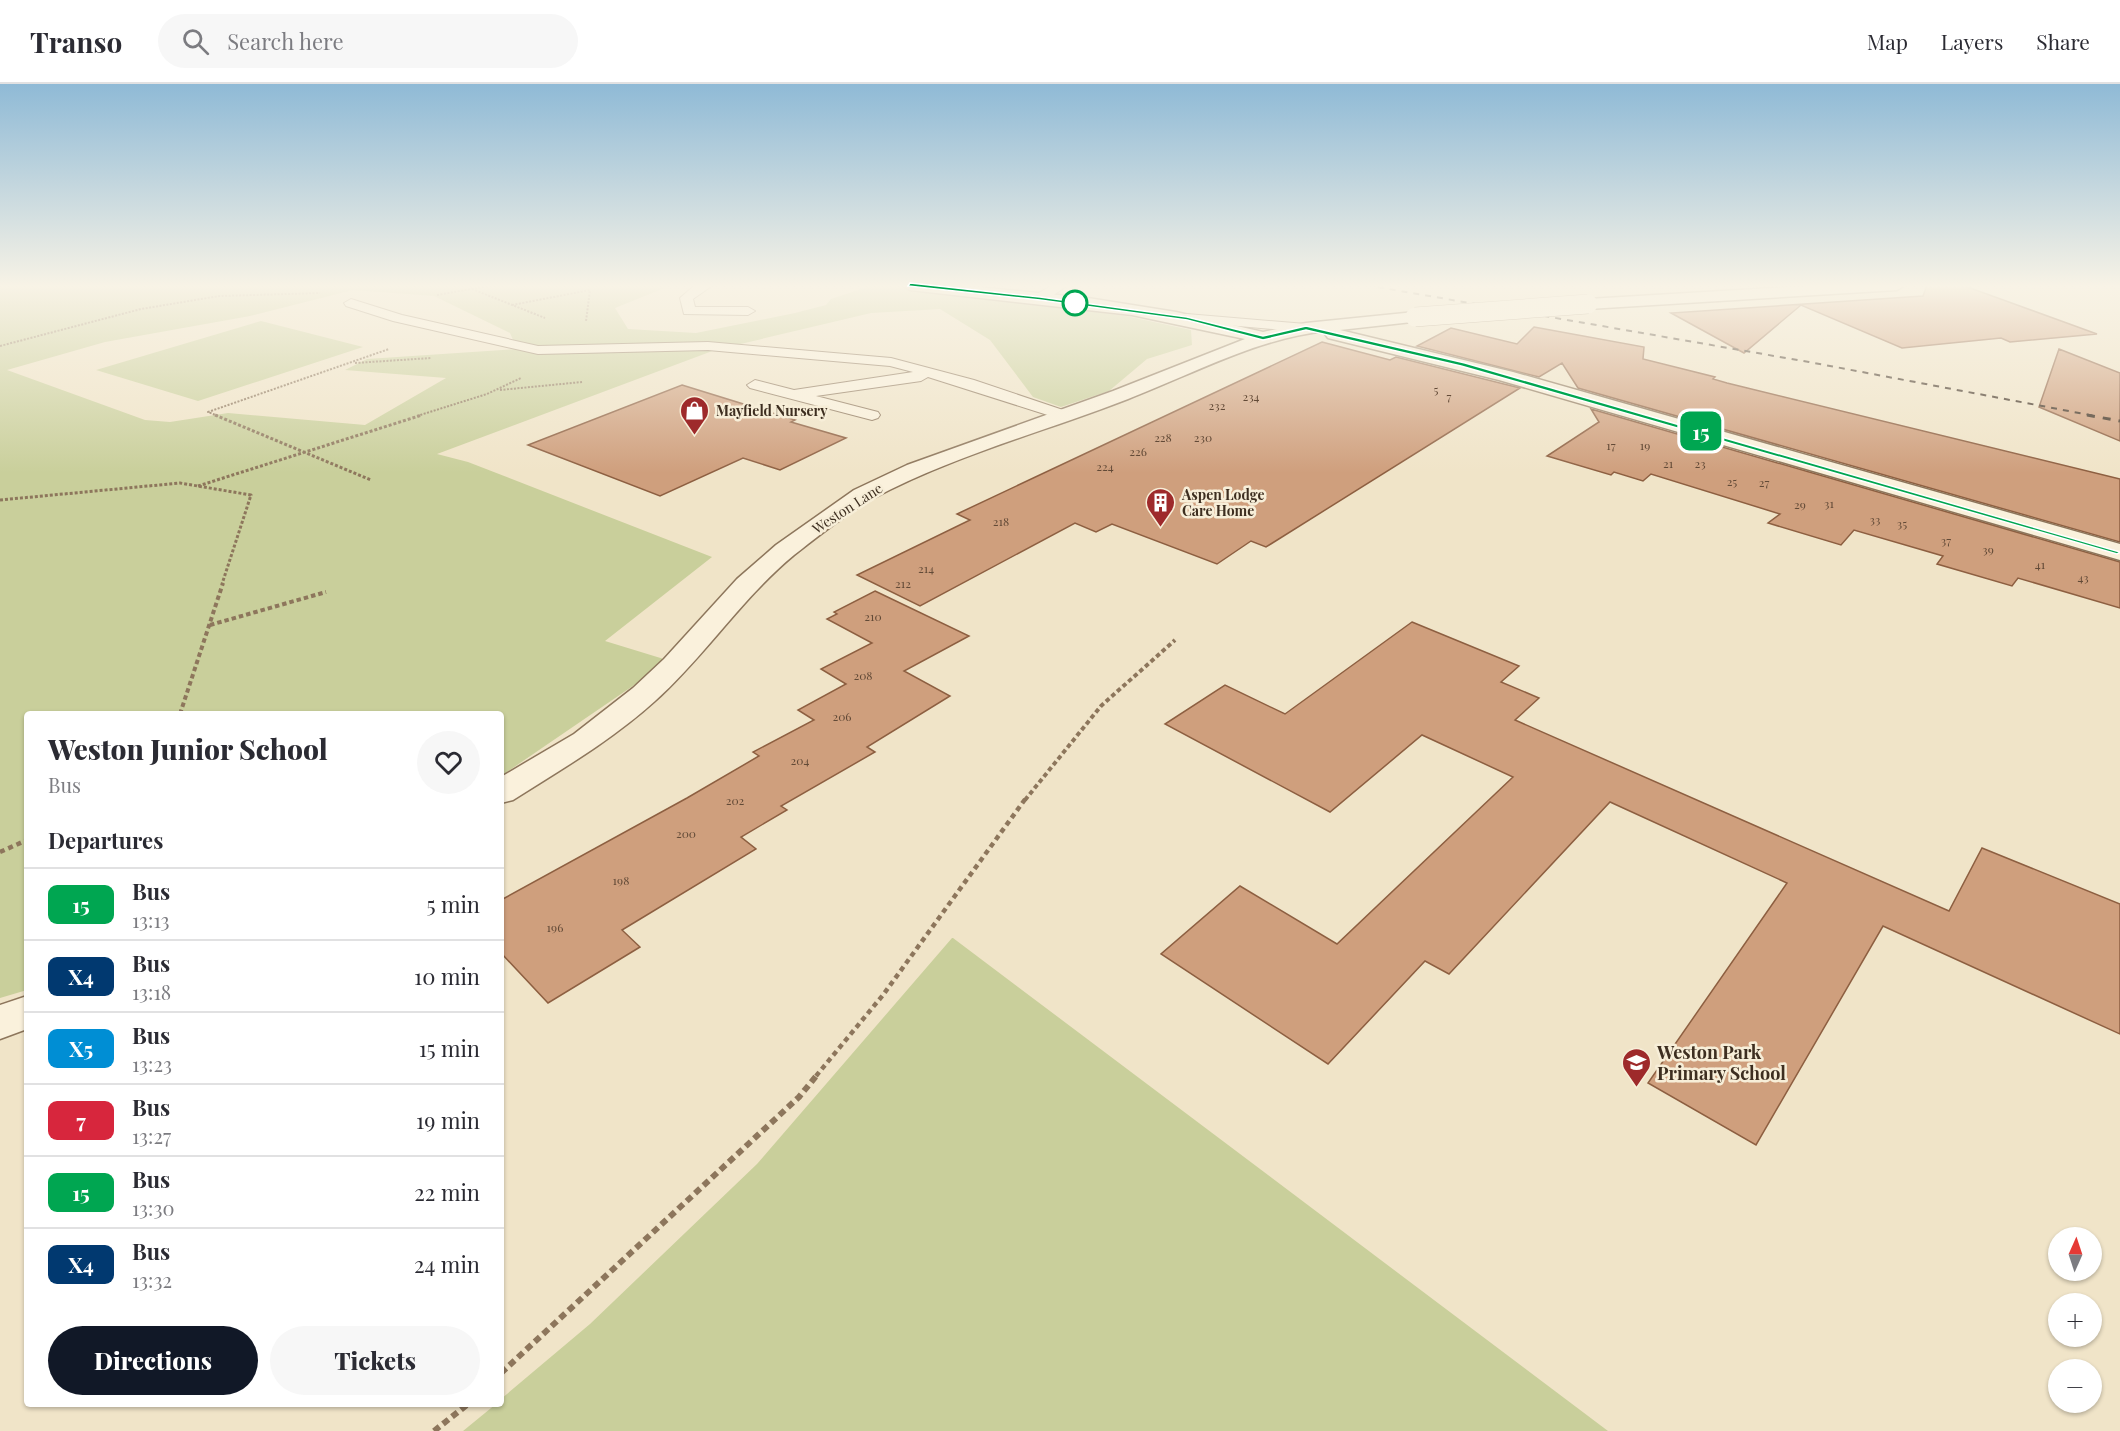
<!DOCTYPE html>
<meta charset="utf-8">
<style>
body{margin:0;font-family:"Playfair Display",serif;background:#f7f7f7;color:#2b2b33;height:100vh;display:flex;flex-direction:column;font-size:22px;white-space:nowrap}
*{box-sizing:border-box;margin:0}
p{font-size:20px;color:#7c7c81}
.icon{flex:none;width:33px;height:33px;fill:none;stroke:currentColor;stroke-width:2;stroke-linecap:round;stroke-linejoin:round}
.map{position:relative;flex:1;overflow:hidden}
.side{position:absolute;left:24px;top:627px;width:480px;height:696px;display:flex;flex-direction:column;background:#fff;border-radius:6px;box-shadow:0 2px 4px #0004}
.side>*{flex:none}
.badge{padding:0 12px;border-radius:9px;font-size:21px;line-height:39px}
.needle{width:39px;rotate:3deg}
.fabs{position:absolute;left:2048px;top:1143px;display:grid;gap:12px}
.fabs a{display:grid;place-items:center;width:54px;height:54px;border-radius:50%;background:#fff;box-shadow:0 2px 4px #0004;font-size:30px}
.map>.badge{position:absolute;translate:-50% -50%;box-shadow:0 0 0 3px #fff}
h2{padding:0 24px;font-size:22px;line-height:54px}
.round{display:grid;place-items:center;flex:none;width:63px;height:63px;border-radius:32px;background:#f7f7f7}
.head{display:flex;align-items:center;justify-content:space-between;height:102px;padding:0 24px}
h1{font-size:28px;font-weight:800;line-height:45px}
.action{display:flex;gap:12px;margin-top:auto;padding:12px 24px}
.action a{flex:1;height:69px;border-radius:36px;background:#111827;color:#fff;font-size:24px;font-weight:800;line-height:69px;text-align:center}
.action a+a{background:#f7f7f7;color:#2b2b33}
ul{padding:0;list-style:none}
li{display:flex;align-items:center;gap:18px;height:72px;padding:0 24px;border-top:2px solid #e1e1e2}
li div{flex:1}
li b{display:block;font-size:22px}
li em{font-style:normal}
li .badge{min-width:66px;font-weight:700;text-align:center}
header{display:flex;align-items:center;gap:36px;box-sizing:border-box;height:84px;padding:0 30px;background:#fff;border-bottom:2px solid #e1e1e2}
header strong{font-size:28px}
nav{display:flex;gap:33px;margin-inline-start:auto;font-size:21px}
.search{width:420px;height:54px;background:#f7f7f7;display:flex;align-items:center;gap:15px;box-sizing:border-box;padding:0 21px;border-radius:33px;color:#7c7c81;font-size:22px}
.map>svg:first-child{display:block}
.green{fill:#c9cf9b;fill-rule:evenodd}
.building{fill:#cf9f7d;stroke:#8d5f41;stroke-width:1.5}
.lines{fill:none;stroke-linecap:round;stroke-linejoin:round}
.service-casing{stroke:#8d765c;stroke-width:2}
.tertiary-casing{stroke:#8d765c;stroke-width:3}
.path-far4{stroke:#8d765c;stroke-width:2;stroke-dasharray:2 1.5;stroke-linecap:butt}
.path-far3{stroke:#8d765c;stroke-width:3;stroke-dasharray:3 2;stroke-linecap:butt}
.path-far2{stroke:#8d765c;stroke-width:4;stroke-dasharray:4.5 3;stroke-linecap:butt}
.path-far1{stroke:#8d765c;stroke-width:4.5;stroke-dasharray:5 4;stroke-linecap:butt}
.path{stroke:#8d765c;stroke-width:6;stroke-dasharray:7 4.5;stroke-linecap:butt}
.service{fill:#faf1dc;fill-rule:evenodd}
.tertiary{fill:#faf1dc;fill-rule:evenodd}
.rail-far1{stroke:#3d2e20;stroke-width:2;stroke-dasharray:6 6;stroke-linecap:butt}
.rail{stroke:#3d2e20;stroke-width:3;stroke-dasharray:8 8;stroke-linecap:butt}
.tertiary-bridge-casing{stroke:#8d765c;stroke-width:20;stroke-linecap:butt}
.tertiary-bridge{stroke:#faf1dc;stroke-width:19}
.line{fill:#00a651;stroke:#fff;stroke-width:1.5}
.stop-dot{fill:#fff;stroke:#00a651;stroke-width:3}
.labels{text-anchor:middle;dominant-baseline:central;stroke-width:5;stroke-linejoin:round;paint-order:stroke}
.number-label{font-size:12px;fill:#624a37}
.far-poi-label{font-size:14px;font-weight:bold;fill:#3d2e20;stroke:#f7eed8;text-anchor:start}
.far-street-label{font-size:14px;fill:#3d2e20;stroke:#f7eed8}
.near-poi-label{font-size:18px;font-weight:bold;fill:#3d2e20;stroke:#f7eed8;text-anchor:start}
</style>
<header>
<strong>Transo</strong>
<div class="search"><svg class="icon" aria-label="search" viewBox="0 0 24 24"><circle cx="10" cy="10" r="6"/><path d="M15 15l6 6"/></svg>Search here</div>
<nav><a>Map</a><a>Layers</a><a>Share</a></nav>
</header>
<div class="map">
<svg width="2120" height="1347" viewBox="0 0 2120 1347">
<rect width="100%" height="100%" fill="#f0e4c8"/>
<path class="green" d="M 0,201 L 672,201 L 615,224 L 628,245 L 696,249 L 795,229 L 826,221 L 831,215 L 873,201 L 883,201 L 1126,232 L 1191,246 L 1192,261 L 1147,275 L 1109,307 L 1061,323 L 1033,313 L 990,256 L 940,225 L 871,229 L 715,266 L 437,370 L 468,378 L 712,473 L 605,557 L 667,576 L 643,595 L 501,692 L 501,630 L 27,630 L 27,906 L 0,914 ZM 353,206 L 434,212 L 510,249 L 517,265 L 367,275 L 345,286 L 446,294 L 365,341 L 228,329 L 170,338 L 145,336 L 7,286 L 105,258 L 250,232 Z
M 261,237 L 363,263 L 198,317 L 96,286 Z
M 952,854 L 953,854 L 1608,1347 L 463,1347 L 496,1320 L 501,1320 L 501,1315 L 590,1240 L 757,1080 Z"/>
<path class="building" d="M 1927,201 L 1962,201 L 2097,250 L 2010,258 L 2001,254 L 1902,264 L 1801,221 L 1744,269 L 1671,229 L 1923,212 Z
M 1534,243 L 1644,263 L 1643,275 L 1715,293 L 1713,295 L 1727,299 L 2120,395 L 2120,458 L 1578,304 L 1562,279 L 1539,293 L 1417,262 L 1451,244 L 1517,260 Z
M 1322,258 L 1390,276 L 1396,273 L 1520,304 L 1266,463 L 1251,457 L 1217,480 L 1112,440 L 1096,448 L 1075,439 L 920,522 L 857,491 L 970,436 L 957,430 Z
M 2059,265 L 2120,289 L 2120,357 L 2039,323 Z
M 682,301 L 795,336 L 791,338 L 846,354 L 780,386 L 743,374 L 660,412 L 528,361 Z
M 1591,325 L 2120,478 L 2120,524 L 2018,494 L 2012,502 L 1937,480 L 1943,472 L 1854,446 L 1841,461 L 1768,439 L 1780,430 L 1651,390 L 1643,397 L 1614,388 L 1611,391 L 1547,372 L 1599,338 Z
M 875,507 L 969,552 L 904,587 L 950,612 L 867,663 L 875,668 L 781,722 L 787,726 L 741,753 L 756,765 L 622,846 L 640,863 L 548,919 L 501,869 L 501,816 L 687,714 L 759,672 L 753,668 L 814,636 L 798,626 L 846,600 L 821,585 L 872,559 L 827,535 L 837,530 L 834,528 Z
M 1412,538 L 1519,582 L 1501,598 L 1539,614 L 1515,636 L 1949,827 L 1982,764 L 2120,820 L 2120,950 L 1883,842 L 1756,1061 L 1648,999 L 1787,799 L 1610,718 L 1449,890 L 1425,877 L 1328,980 L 1161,870 L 1240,802 L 1337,860 L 1513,693 L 1422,651 L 1330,728 L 1165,640 L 1225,601 L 1285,630 Z"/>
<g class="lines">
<defs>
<path id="service" d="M 695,201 L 713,201 L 693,215 L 695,223 L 748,223 L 755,227 L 748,231 L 684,230 L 680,214 Z
M 1053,201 L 1068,201 L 1045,217 L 1035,217 L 1034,214 L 1035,211 Z
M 351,215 L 402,231 L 538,262 L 708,258 L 891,274 L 974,296 L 1069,328 L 1071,331 L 1069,334 L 1057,334 L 928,293 L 921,297 L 816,312 L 878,328 L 880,331 L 878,334 L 872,336 L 750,304 L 747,301 L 755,296 L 794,306 L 913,288 L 890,282 L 708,266 L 538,270 L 393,237 L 346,222 L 344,219 Z
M 1187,230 L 1306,240 L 1313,244 L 1306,248 L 1182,237 L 1180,234 L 1182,231 Z"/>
<path id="tertiary" d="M 902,201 L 958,201 L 1088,214 L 1176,228 L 1263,248 L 1306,239 L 1415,228 L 1421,229 L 1424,233 L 1421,237 L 1340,246 L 1513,288 L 2120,460 L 2120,476 L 1499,296 L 1328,254 L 1325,250 L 1327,247 C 1257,254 1193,290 1128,315 C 1043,348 952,372 872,415 C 848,428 816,454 794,471 C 742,514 705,572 655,617 C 612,656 562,685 513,716 L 501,719 L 501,693 L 574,650 L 633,604 L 664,575 L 737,495 L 776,461 L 854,406 L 907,381 L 1113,307 L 1245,255 L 1132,231 L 910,206 Z
M 1822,201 L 1905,201 L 1897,206 L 1588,225 L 1582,224 L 1580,220 L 1582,216 L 1588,215 Z
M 27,912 L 27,945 L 0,955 L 0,921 Z"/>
</defs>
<use href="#service" class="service-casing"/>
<use href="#tertiary" class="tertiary-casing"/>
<path class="path-far4" d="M 472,205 L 545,234
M 437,211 L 494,201
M 512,221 L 590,206 L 586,237
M 0,262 L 141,225 L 219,212 L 320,209
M 355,279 L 431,274
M 500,306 L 582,298
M 218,332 L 208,328 L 389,265
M 417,332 L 487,310 L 521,294"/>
<path class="path-far3" d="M 215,331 L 371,396
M 198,402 L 422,331
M 0,416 L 180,399 L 251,411 L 222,500"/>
<path class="path-far2" d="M 210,541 L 326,508
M 180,630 L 223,499
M 1025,716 L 1101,622 L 1175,556"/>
<path class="path-far1" d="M 0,768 L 27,756
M 816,992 L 883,911 L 1026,714"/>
<path class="path" d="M 501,1289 L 799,1013 L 817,991
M 434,1347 L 468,1320"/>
<use href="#service" class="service"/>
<use href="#tertiary" class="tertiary"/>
<path class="rail-far1" d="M 1366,201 L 1809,278 L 2095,332"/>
<path class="rail" d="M 2087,331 L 2120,337"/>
<defs>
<path id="tertiary-bridge" d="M 1415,233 L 1588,220"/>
</defs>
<use href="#tertiary-bridge" class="tertiary-bridge-casing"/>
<use href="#tertiary-bridge" class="tertiary-bridge"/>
</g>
<linearGradient id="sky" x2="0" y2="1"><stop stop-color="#8fbad6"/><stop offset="0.52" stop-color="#f8f3e6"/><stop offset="1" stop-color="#f8f3e6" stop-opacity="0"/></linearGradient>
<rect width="2120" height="389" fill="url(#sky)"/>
<path class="line" d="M 910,199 L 1040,213 L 1187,233 L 1263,252 L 1306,242 L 1465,279 L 2120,468 L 2117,470 L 1461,282 L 1306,246 L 1263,256 L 1187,236 L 1040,216 L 908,202 Z"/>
<defs>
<symbol id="shop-pin" viewBox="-11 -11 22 30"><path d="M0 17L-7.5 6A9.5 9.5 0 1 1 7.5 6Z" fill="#9e2a2b" stroke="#f7eed8"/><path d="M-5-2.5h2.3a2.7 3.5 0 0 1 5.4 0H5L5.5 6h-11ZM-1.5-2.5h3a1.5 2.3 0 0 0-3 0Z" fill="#fff"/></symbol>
<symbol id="building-pin" viewBox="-11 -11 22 30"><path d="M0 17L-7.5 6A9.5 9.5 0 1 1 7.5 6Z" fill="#9e2a2b" stroke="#f7eed8"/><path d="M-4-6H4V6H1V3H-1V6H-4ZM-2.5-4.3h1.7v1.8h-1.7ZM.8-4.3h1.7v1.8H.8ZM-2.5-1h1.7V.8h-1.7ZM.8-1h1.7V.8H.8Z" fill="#fff"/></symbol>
<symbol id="school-pin" viewBox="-11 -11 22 30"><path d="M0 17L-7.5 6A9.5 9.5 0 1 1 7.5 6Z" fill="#9e2a2b" stroke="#f7eed8"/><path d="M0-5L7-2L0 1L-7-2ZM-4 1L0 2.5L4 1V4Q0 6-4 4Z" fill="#fff"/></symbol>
</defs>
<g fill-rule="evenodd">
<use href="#shop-pin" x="678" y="310" width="33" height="45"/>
<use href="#building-pin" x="1144" y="402" width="33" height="45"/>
<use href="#school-pin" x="1620" y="962" width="33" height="45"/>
</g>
<circle class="stop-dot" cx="1075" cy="219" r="12"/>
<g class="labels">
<g class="number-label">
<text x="1436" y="305">5</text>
<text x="1251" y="312">234</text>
<text x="1449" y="312">7</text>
<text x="1217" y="321">232</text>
<text x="1163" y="353">228</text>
<text x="1203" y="353">230</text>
<text x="1611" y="361">17</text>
<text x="1645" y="361">19</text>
<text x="1138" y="367">226</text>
<text x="1668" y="379">21</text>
<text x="1700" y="379">23</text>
<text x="1105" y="382">224</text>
<text x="1732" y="397">25</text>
<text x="1764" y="398">27</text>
<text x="1829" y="419">31</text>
<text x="1800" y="420">29</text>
<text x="1875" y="435">33</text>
<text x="1001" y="437">218</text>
<text x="1902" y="439">35</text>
<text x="1946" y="456">37</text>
<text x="1988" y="465">39</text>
<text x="2040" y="480">41</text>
<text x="926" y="484">214</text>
<text x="2083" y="493">43</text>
<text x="903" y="499">212</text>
<text x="873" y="532">210</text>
<text x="863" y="591">208</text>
<text x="842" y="632">206</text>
<text x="800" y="676">204</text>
<text x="735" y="716">202</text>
<text x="686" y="749">200</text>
<text x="621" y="796">198</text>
<text x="555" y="843">196</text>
</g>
<g class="far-poi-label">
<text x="716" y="326">Mayfield Nursery</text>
<text x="1182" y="410">Aspen Lodge<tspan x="1182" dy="16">Care Home</tspan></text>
</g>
<g class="far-street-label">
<text transform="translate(847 424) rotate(-33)">Weston Lane</text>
</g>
<g class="near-poi-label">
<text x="1657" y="968">Weston Park<tspan x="1657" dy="21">Primary School</tspan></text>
</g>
</g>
</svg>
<div class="fabs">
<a><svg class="needle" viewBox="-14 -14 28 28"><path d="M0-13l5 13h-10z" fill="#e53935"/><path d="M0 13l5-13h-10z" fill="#7c7c81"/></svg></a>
<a>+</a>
<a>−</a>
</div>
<b class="badge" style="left:1701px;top:347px;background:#00a651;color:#fff">15</b>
<section class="side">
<div class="head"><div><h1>Weston Junior School</h1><p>Bus</p></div><a class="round"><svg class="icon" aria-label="heart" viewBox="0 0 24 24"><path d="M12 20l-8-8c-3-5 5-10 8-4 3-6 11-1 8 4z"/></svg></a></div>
<h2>Departures</h2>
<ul>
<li><span class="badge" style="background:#00a651;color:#fff">15</span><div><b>Bus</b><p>13:13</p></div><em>5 min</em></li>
<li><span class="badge" style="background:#013970;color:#fff">X4</span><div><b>Bus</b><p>13:18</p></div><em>10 min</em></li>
<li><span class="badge" style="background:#008ed4;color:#fff">X5</span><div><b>Bus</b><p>13:23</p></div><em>15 min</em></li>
<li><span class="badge" style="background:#d7263d;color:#fff">7</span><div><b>Bus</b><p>13:27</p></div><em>19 min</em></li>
<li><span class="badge" style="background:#00a651;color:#fff">15</span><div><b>Bus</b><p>13:30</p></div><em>22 min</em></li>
<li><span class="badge" style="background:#013970;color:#fff">X4</span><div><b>Bus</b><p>13:32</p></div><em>24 min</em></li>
</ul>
<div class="action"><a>Directions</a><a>Tickets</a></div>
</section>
</div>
